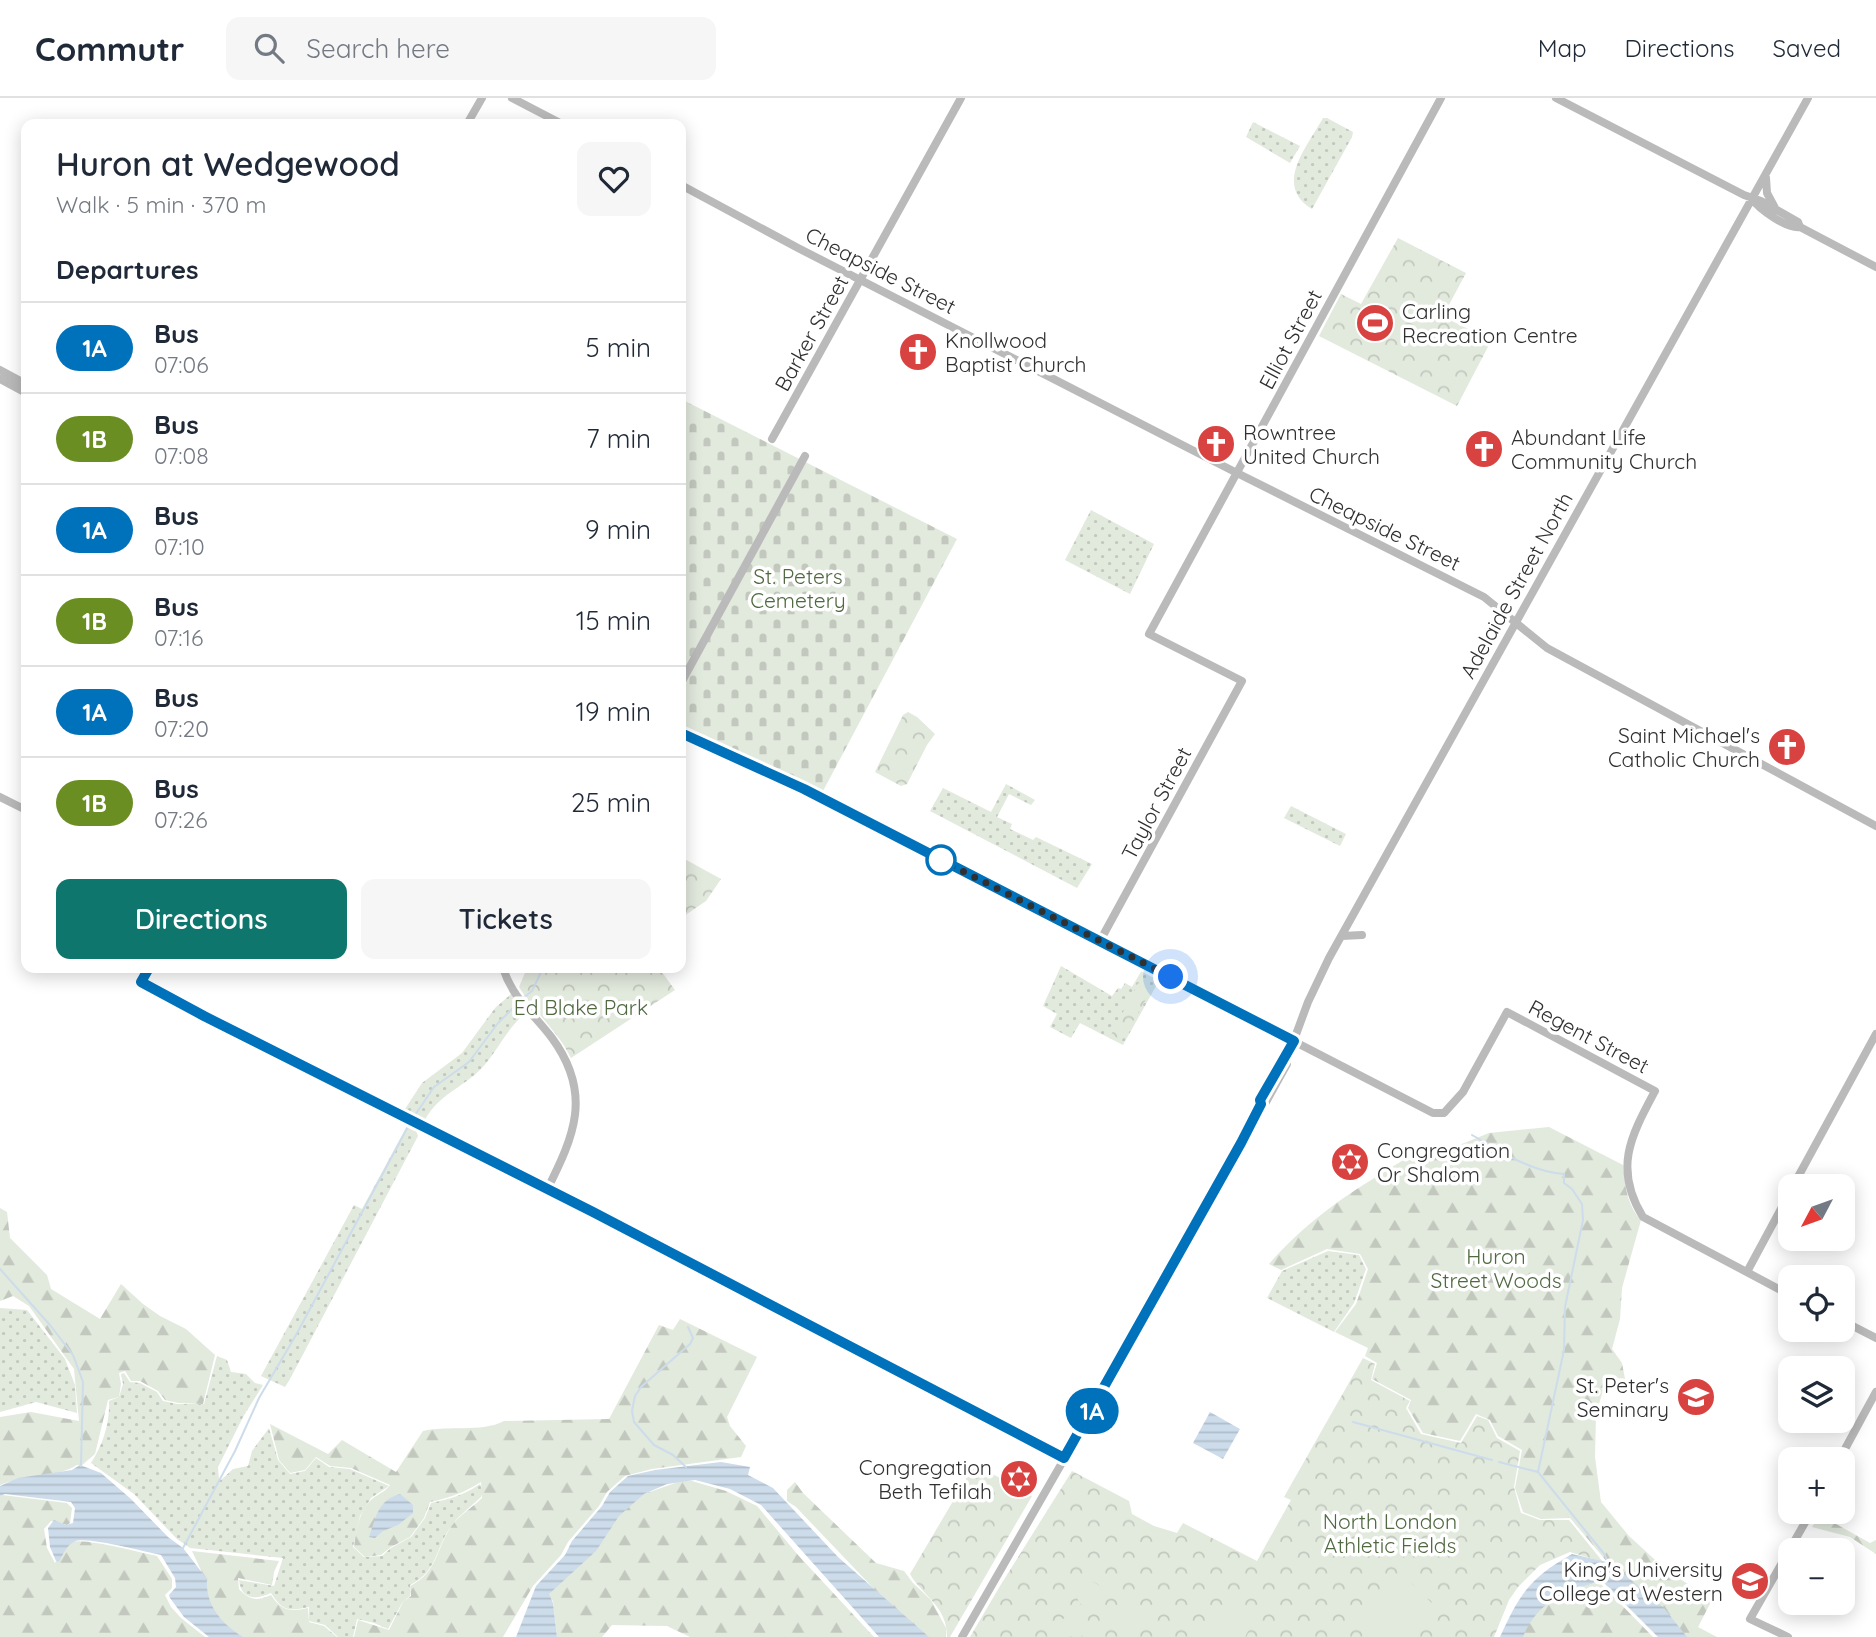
<!DOCTYPE html>
<meta charset="utf-8">
<style>
body{margin:0;font-family:Quicksand,sans-serif;background:#f6f6f7;color:#1f2937;height:100vh;display:flex;flex-direction:column;font-size:26px;white-space:nowrap}
*{box-sizing:border-box;margin:0}
p{font-size:23px;color:#747a83}
.icon{flex:none;width:38px;height:38px;fill:none;stroke:currentColor;stroke-width:2;stroke-linecap:round;stroke-linejoin:round}
.map{position:relative;flex:1;overflow:hidden}
.side{position:absolute;left:21px;top:21px;width:665px;height:854px;display:flex;flex-direction:column;background:#fff;border-radius:14px;box-shadow:0 4px 18px #0003}
.side>*{flex:none}
.badge{padding:0 14px;border-radius:23px;font-size:24px;line-height:46px}
.needle{width:46px;rotate:229deg}
.fabs{position:absolute;left:1778px;top:1076px;display:grid;gap:14px}
.fabs a{display:grid;place-items:center;width:77px;height:77px;border-radius:14px;background:#fff;box-shadow:0 4px 18px #0003;font-size:35px}
.you{position:absolute;width:35px;height:35px;margin:-18px;border:5px solid #fff;border-radius:50%;background:#1a73e8;box-shadow:0 0 0 10px #1a73e833}
.map>.badge{position:absolute;translate:-50% -50%;box-shadow:0 0 0 4px #fff}
h2{padding:0 35px;font-size:26px;line-height:63px}
.round{display:grid;place-items:center;flex:none;width:74px;height:74px;border-radius:14px;background:#f6f6f7}
.overview{display:flex;align-items:center;justify-content:space-between;height:119px;padding:0 35px}
h1{font-size:33px;font-weight:600;line-height:52px}
.button{display:flex;gap:14px;margin-top:auto;padding:14px 35px}
.button a{flex:1;height:80px;border-radius:14px;background:#0f766e;color:#fff;font-size:28px;font-weight:600;line-height:80px;text-align:center}
.button a+a{background:#f6f6f7;color:#1f2937}
ul{padding:0;list-style:none}
li{display:flex;align-items:center;gap:21px;height:91px;padding:0 35px;border-top:2px solid #e0e1e3}
li div{flex:1}
li b{display:block;font-size:26px}
li em{font-style:normal}
li .badge{min-width:77px;font-weight:700;text-align:center}
header{display:flex;align-items:center;gap:42px;box-sizing:border-box;height:98px;padding:0 35px;background:#fff;border-bottom:2px solid #e0e1e3}
header strong{font-size:33px}
nav{display:flex;gap:38px;margin-inline-start:auto;font-size:24px}
.search{width:490px;height:63px;background:#f6f6f7;display:flex;align-items:center;gap:18px;box-sizing:border-box;padding:0 24px;border-radius:14px;color:#747a83;font-size:26px}
.map>svg:first-child{display:block}
.grass{fill:url(#grass-dots)}
.forest{fill:url(#forest-firs)}
.cemetery{fill:url(#cemetery-stones)}
.park{fill:url(#park-crowns)}
.garden{fill:#e2e9dd}
.water{fill:url(#water-rules)}
.lines{fill:none;stroke-linecap:round;stroke-linejoin:round}
.stream{stroke:#cddcea;stroke-width:2}
.secondary{stroke:#bababa;stroke-width:8}
.line-casing{stroke:#fff;stroke-width:16}
.line{stroke:#0072bc;stroke-width:10}
.walk{stroke:#303030;stroke-width:7;stroke-dasharray:0 12.6}
.stop-dot{fill:#fff;stroke:#0072bc;stroke-width:3.5}
.labels{text-anchor:middle;dominant-baseline:central;stroke-width:7;stroke-linejoin:round;paint-order:stroke}
.street-label{font-size:21px;fill:#303030;stroke:#fff}
.poi-label{font-size:21px;fill:#303030;stroke:#fff;text-anchor:start}
.park-label{font-size:21px;fill:#506941;stroke:#fff}
</style>
<header>
<strong>Commutr</strong>
<div class="search"><svg class="icon" aria-label="search" viewBox="0 0 24 24"><circle cx="10" cy="10" r="6"/><path d="M15 15l6 6"/></svg>Search here</div>
<nav><a>Map</a><a>Directions</a><a>Saved</a></nav>
</header>
<div class="map">
<svg width="1876" height="1539" viewBox="0 0 1876 1539">
<defs>
<pattern id="grass-dots" width="8" height="8" patternUnits="userSpaceOnUse" patternTransform="scale(1.75)"><rect width="8" height="8" fill="#e2e9dd"/><path d="M2 2h.1M6 6h.1" fill="none" stroke="#c2c8be" stroke-width="1.8" stroke-linecap="round"/></pattern>
<pattern id="forest-firs" width="22" height="20" patternUnits="userSpaceOnUse" patternTransform="scale(1.75)"><rect width="22" height="20" fill="#e2e9dd"/><path d="M5 1l3.5 6h-7zM16 11l3.5 6h-7z" fill="#c2c8be"/></pattern>
<pattern id="cemetery-stones" width="16" height="16" patternUnits="userSpaceOnUse" patternTransform="scale(1.75)"><rect width="16" height="16" fill="#e2e9dd"/><path d="M2 7V4a2 2 0 0 1 4 0v3zM10 15v-3a2 2 0 0 1 4 0v3z" fill="#c2c8be"/></pattern>
<pattern id="park-crowns" width="20" height="18" patternUnits="userSpaceOnUse" patternTransform="scale(1.75)"><rect width="20" height="18" fill="#e2e9dd"/><path d="M2 6a3 3 0 1 1 6 0M12 15a3 3 0 1 1 6 0" fill="none" stroke="#c2c8be"/></pattern>
<pattern id="water-rules" width="6" height="5" patternUnits="userSpaceOnUse" patternTransform="scale(1.75)"><rect width="6" height="5" fill="#cddcea"/><path d="M0 2.5h6" fill="none" stroke="#b0bdc9"/></pattern>
</defs>
<rect width="100%" height="100%" fill="#fff"/>
<path class="grass" d="M 1323,20 L 1327,20 L 1353,34 L 1352,39 L 1312,111 C 1273,87 1307,49 1323,20 Z
M 1253,24 L 1300,48 L 1290,65 L 1246,39 Z
M 1091,412 L 1154,446 L 1130,496 L 1065,462 Z
M 1006,686 L 1035,702 L 1031,707 L 1009,696 L 997,719 L 1012,726 L 1010,731 L 1033,742 L 1036,739 L 1092,766 L 1077,790 L 930,713 L 943,690 L 991,714 Z
M 1291,708 L 1346,736 L 1340,748 L 1284,720 Z
M 1061,868 L 1112,898 L 1118,890 L 1121,891 L 1125,885 L 1132,889 L 1142,872 L 1160,881 L 1123,947 L 1080,925 L 1071,940 L 1050,929 L 1057,916 L 1043,908 Z
M 511,896 L 525,915 C 506,932 497,954 481,971 C 463,989 437,998 425,1022 L 405,1011 L 422,985 L 462,955 L 495,910 Z
M 408,1026 L 415,1030 L 418,1038 L 290,1281 L 285,1289 L 261,1278 L 354,1107 L 362,1111 Z
M 1328,1153 L 1359,1157 L 1366,1171 L 1354,1205 L 1334,1234 L 1267,1200 L 1282,1173 Z
M 0,1210 L 27,1212 L 65,1261 L 75,1287 L 77,1315 L 36,1304 L 0,1314 Z
M 217,1258 L 227,1262 L 231,1274 L 246,1276 L 255,1285 L 263,1287 L 243,1319 L 218,1369 L 219,1382 L 221,1382 L 233,1371 L 248,1368 L 252,1353 L 269,1330 L 278,1362 L 290,1376 L 305,1373 L 316,1360 L 329,1369 L 350,1371 L 389,1388 L 371,1400 L 360,1418 L 353,1449 L 364,1459 L 382,1458 L 391,1450 L 411,1439 L 425,1420 L 431,1405 C 449,1401 465,1397 480,1386 L 483,1394 L 481,1399 C 472,1408 460,1416 453,1426 C 435,1448 439,1473 410,1487 L 410,1498 L 402,1505 L 388,1531 L 374,1525 L 357,1521 L 353,1539 L 338,1539 L 325,1527 L 309,1523 L 309,1509 C 289,1513 283,1514 271,1495 C 256,1502 241,1502 239,1482 L 274,1488 L 283,1460 L 190,1450 L 177,1441 L 134,1396 L 91,1365 C 103,1347 110,1324 109,1303 L 119,1299 L 123,1286 L 121,1276 L 124,1275 L 130,1284 L 140,1285 L 157,1294 L 163,1303 L 177,1306 L 204,1306 Z"/>
<path class="forest" d="M 1549,1029 L 1623,1067 C 1625,1088 1627,1107 1641,1122 L 1622,1190 L 1620,1221 L 1612,1251 L 1622,1265 L 1625,1281 L 1607,1279 L 1596,1316 L 1595,1359 L 1601,1404 L 1629,1438 L 1665,1471 L 1712,1502 L 1698,1529 L 1717,1539 L 1685,1539 L 1608,1465 L 1570,1420 L 1541,1421 L 1523,1414 L 1515,1390 L 1522,1352 L 1498,1338 L 1490,1322 L 1476,1316 L 1460,1343 L 1423,1335 L 1408,1310 L 1411,1302 L 1372,1281 L 1377,1265 L 1365,1258 L 1368,1250 L 1335,1234 L 1356,1206 L 1368,1171 L 1360,1156 L 1327,1151 L 1281,1172 L 1269,1166 C 1312,1117 1357,1090 1412,1057 L 1422,1062 L 1489,1035 Z
M 0,1110 L 7,1114 L 10,1140 L 47,1177 L 51,1191 L 100,1221 L 121,1186 L 143,1206 L 160,1218 L 186,1231 L 215,1257 L 203,1306 L 178,1305 L 165,1302 L 158,1293 L 140,1283 L 131,1283 L 125,1273 L 119,1275 L 121,1286 L 119,1299 L 108,1302 L 95,1356 L 81,1368 L 77,1367 C 56,1380 24,1377 0,1387 L 0,1319 L 31,1314 L 79,1323 L 74,1271 L 29,1208 L 13,1198 L 0,1203 Z
M 680,1221 L 757,1259 L 727,1319 L 730,1328 L 746,1348 L 741,1359 L 652,1371 L 625,1378 L 607,1394 L 599,1408 L 568,1444 L 561,1457 L 533,1488 L 503,1539 L 354,1539 L 358,1522 L 389,1532 L 403,1504 L 411,1498 L 410,1488 C 439,1474 436,1448 453,1426 C 461,1416 473,1409 482,1400 L 481,1384 C 465,1394 450,1400 430,1404 L 424,1420 L 410,1439 L 391,1449 L 381,1457 L 365,1459 L 354,1449 C 356,1433 359,1413 372,1401 C 378,1396 385,1394 390,1387 L 351,1370 L 330,1368 L 316,1359 L 305,1372 L 290,1375 L 279,1362 L 270,1326 L 328,1356 L 342,1342 L 396,1374 L 423,1333 C 449,1327 481,1335 504,1323 L 609,1321 L 659,1227 L 673,1232 Z
M 681,1383 L 692,1383 L 726,1393 L 757,1408 L 798,1457 L 874,1539 L 690,1539 L 667,1528 L 612,1527 L 602,1539 L 557,1539 L 553,1503 L 546,1497 L 617,1419 L 641,1397 Z
M 795,1384 L 803,1395 L 876,1465 L 904,1473 L 913,1485 L 931,1502 L 946,1530 L 946,1539 L 926,1539 L 899,1517 L 796,1409 L 787,1403 L 787,1392 Z
M 2,1397 L 67,1405 L 72,1410 L 70,1425 L 67,1427 L 51,1423 L 44,1431 L 47,1450 L 55,1465 C 60,1458 64,1447 73,1444 C 87,1440 140,1455 157,1458 L 172,1481 L 172,1490 L 165,1497 L 171,1509 L 181,1520 L 205,1539 L 0,1539 L 0,1398 Z
M 1820,1417 L 1870,1445 L 1876,1442 L 1876,1456 L 1850,1439 L 1812,1429 Z
M 192,1453 L 279,1463 L 274,1474 L 272,1487 L 238,1480 L 239,1491 C 251,1503 256,1503 271,1497 C 281,1513 291,1514 308,1510 L 309,1524 L 324,1528 L 337,1539 L 240,1539 L 215,1518 L 204,1496 L 205,1481 Z
M 1599,1484 L 1653,1539 L 1520,1539 L 1533,1514 L 1563,1494 Z"/>
<path class="cemetery" d="M 681,301 L 957,441 L 823,693 L 681,627 Z"/>
<path class="park" d="M 1398,140 L 1466,175 L 1443,218 L 1491,243 L 1457,308 L 1319,238 L 1341,196 L 1361,206 Z
M 908,614 L 917,619 L 935,636 L 927,647 L 907,686 L 901,688 L 875,674 L 903,617 Z
M 681,759 L 721,781 L 706,803 L 681,820 Z
M 527,870 L 659,870 L 675,892 L 571,960 C 558,933 534,914 519,889 Z
M 1138,885 L 1151,893 L 1122,942 L 1111,937 Z
M 1363,1260 L 1375,1266 L 1371,1282 L 1410,1303 L 1406,1310 L 1421,1336 L 1461,1345 L 1477,1318 L 1488,1322 L 1497,1340 L 1520,1353 L 1514,1389 L 1521,1415 L 1540,1422 L 1569,1422 L 1603,1464 L 1570,1454 L 1540,1467 L 1518,1489 L 1509,1502 L 1494,1539 L 970,1539 L 1000,1488 L 1072,1373 L 1129,1403 L 1132,1416 L 1154,1428 L 1177,1435 L 1183,1425 L 1257,1463 L 1291,1402 L 1284,1399 Z
M 975,1366 L 1032,1398 L 950,1539 L 947,1539 C 947,1507 923,1499 910,1476 Z"/>
<path class="garden" d="M 1405,1479 L 1436,1509 L 1405,1539 L 1368,1539 L 1356,1527 Z
M1077 1497a13 13 0 1 1 26 0a13 13 0 1 1-26 0Z
M 1217,1505 L 1253,1524 L 1245,1539 L 1198,1539 Z
M 1121,1512 C 1137,1513 1142,1524 1135,1538 L 1116,1534 L 1114,1530 L 1118,1513 Z
M 1074,1514 L 1087,1520 L 1088,1526 L 1081,1539 C 1068,1539 1057,1536 1063,1521 Z"/>
<path class="water" d="M 1210,1314 L 1240,1331 L 1223,1361 L 1193,1345 Z
M 721,1364 L 750,1369 L 748,1377 L 773,1390 L 838,1459 L 929,1539 L 879,1539 L 761,1407 L 730,1391 L 695,1382 L 667,1386 L 644,1396 L 619,1418 L 596,1453 L 549,1496 L 553,1505 L 557,1539 L 516,1539 L 536,1488 L 565,1457 L 572,1443 L 602,1408 L 610,1394 L 628,1378 L 655,1372 Z
M 80,1367 L 101,1375 L 131,1401 L 168,1439 L 183,1450 L 207,1481 C 205,1507 222,1526 243,1539 L 209,1539 L 184,1519 L 170,1500 L 169,1497 L 176,1489 L 175,1480 L 161,1457 C 144,1454 90,1439 76,1443 C 67,1446 63,1456 59,1464 L 56,1463 L 50,1449 L 48,1430 L 54,1422 L 66,1427 L 73,1425 L 75,1410 L 71,1404 L 5,1396 L 0,1398 L 0,1388 L 18,1380 L 72,1372 Z
M 400,1396 L 413,1407 L 413,1415 L 398,1427 L 383,1433 L 375,1440 L 369,1439 C 376,1419 378,1402 400,1396 Z
M 1572,1456 L 1611,1465 L 1664,1510 L 1687,1539 L 1658,1539 L 1602,1483 C 1566,1493 1538,1502 1523,1539 L 1500,1539 C 1520,1495 1530,1480 1572,1456 Z"/>
<g class="lines">
<path class="stream" d="M 523,900 L 532,893 L 543,870
M 413,1020 L 434,989 L 469,964 L 498,925 L 519,904
M 1472,1037 C 1500,1053 1531,1074 1564,1076 L 1564,1085 L 1572,1091 L 1582,1106 L 1583,1122 L 1565,1209 L 1564,1252 L 1538,1374
M 0,1171 L 50,1227 L 73,1257 L 83,1284 L 81,1368
M 1353,1324 L 1492,1362
M 1499,1364 L 1538,1374 L 1605,1457 L 1608,1465
M 686,1369 L 673,1357 L 654,1347 L 634,1324 L 632,1313 L 635,1298 L 641,1289 L 690,1246 L 693,1240 L 688,1229
M 183,1450 L 235,1353 L 259,1300 L 296,1237 L 410,1025"/>
<path class="secondary" d="M 512,0 L 562,26
M 1556,0 L 1744,97 L 1761,103 L 1798,124 L 1800,129
M 467,26 L 482,0
M 1766,80 L 1767,95 L 1775,110
M 681,87 L 798,150 L 1237,375 L 1484,499 L 1547,550 L 1876,728
M 1752,101 C 1760,112 1787,131 1800,129 L 1876,169
M 0,272 L 26,286
M 0,281 L 26,295
M 772,341 L 961,0
M 681,585 L 805,358
M 681,635 L 804,691 L 1433,1015 L 1444,1015 L 1463,994 L 1507,914 L 1655,993 C 1631,1038 1613,1070 1643,1119 L 1790,1197
M 0,699 L 26,712
M 1342,838 L 1362,837
M 1100,843 L 1242,583 L 1149,536 L 1441,0
M 149,870 L 141,884 L 204,918 L 593,1114 L 1064,1360
M 503,870 C 513,901 533,915 552,940 C 593,996 574,1038 547,1092
M 1261,1006 L 1266,1004 L 1287,966 L 1286,960
M 1793,1088 L 1876,936
M 1747,1174 L 1790,1094
M 1843,1223 L 1876,1240
M 1839,1362 L 1876,1294
M 962,1539 L 1090,1316 L 1241,1045 L 1261,1006 L 1260,1002 L 1291,950 L 1308,904 L 1329,860 L 1808,0
M 1788,1539 L 1750,1521 L 1811,1414"/>
</g>
<g class="lines">
<defs>
<path id="line" d="M 149,870 L 141,884 L 204,918 L 593,1114 L 1064,1360 L 1241,1045 L 1261,1006 L 1260,1002 L 1294,943 L 804,691 L 681,635"/>
</defs>
<use href="#line" class="line-casing"/>
<use href="#line" class="line"/>
<path class="walk" d="M 941,762 L 1171,879"/>
</g>
<defs>
<symbol id="stadium-disc" viewBox="-11 -11 22 22"><circle r="9.5" fill="#d84342" stroke="#fff"/><path d="M0-5a6.5 5 0 1 0 0 10a6.5 5 0 1 0 0-10ZM-3.5-1.8h7v3.6h-7Z" fill="#fff"/></symbol>
<symbol id="church-disc" viewBox="-11 -11 22 22"><circle r="9.5" fill="#d84342" stroke="#fff"/><path d="M-1.2-6h2.4v3.5h3.3v2.4h-3.3V6h-2.4V-.1h-3.3v-2.4h3.3Z" fill="#fff"/></symbol>
<symbol id="synagogue-disc" viewBox="-11 -11 22 22"><circle r="9.5" fill="#d84342" stroke="#fff"/><path d="M0-6.5L5.6 3.2H-5.6ZM0 6.5L5.6-3.2H-5.6Z" fill="#fff"/></symbol>
<symbol id="university-disc" viewBox="-11 -11 22 22"><circle r="9.5" fill="#d84342" stroke="#fff"/><path d="M0-5L7-2L0 1L-7-2ZM-4 1L0 2.5L4 1V4Q0 6-4 4Z" fill="#fff"/></symbol>
</defs>
<g fill-rule="evenodd">
<use href="#stadium-disc" x="1353" y="203" width="44" height="44"/>
<use href="#church-disc" x="896" y="232" width="44" height="44"/>
<use href="#church-disc" x="1194" y="324" width="44" height="44"/>
<use href="#church-disc" x="1462" y="329" width="44" height="44"/>
<use href="#church-disc" x="1765" y="627" width="44" height="44"/>
<use href="#synagogue-disc" x="1328" y="1042" width="44" height="44"/>
<use href="#university-disc" x="1674" y="1277" width="44" height="44"/>
<use href="#synagogue-disc" x="997" y="1359" width="44" height="44"/>
<use href="#university-disc" x="1728" y="1461" width="44" height="44"/>
</g>
<circle class="stop-dot" cx="941" cy="762" r="14"/>
<g class="labels">
<g class="street-label">
<text transform="translate(881 172) rotate(27)">Cheapside Street</text>
<text transform="translate(811 235) rotate(-61)">Barker Street</text>
<text transform="translate(1290 241) rotate(-62)">Elliot Street</text>
<text transform="translate(1385 430) rotate(26)">Cheapside Street</text>
<text transform="translate(1516 487) rotate(-61)">Adelaide Street North</text>
<text transform="translate(1156 705) rotate(-62)">Taylor Street</text>
<text transform="translate(1589 938) rotate(28)">Regent Street</text>
</g>
<g class="poi-label">
<text x="1402" y="213">Carling<tspan x="1402" dy="24">Recreation Centre</tspan></text>
<text x="945" y="242">Knollwood<tspan x="945" dy="24">Baptist Church</tspan></text>
<text x="1243" y="334">Rowntree<tspan x="1243" dy="24">United Church</tspan></text>
<text x="1511" y="339">Abundant Life<tspan x="1511" dy="24">Community Church</tspan></text>
<text x="1760" y="637" text-anchor="end">Saint Michael's<tspan x="1760" dy="24">Catholic Church</tspan></text>
<text x="1377" y="1052">Congregation<tspan x="1377" dy="24">Or Shalom</tspan></text>
<text x="1669" y="1287" text-anchor="end">St. Peter's<tspan x="1669" dy="24">Seminary</tspan></text>
<text x="992" y="1369" text-anchor="end">Congregation<tspan x="992" dy="24">Beth Tefilah</tspan></text>
<text x="1723" y="1471" text-anchor="end">King's University<tspan x="1723" dy="24">College at Western</tspan></text>
</g>
<g class="park-label">
<text x="798" y="478">St. Peters<tspan x="798" dy="24">Cemetery</tspan></text>
<text x="581" y="909">Ed Blake Park</text>
<text x="1496" y="1158">Huron<tspan x="1496" dy="24">Street Woods</tspan></text>
<text x="1390" y="1423">North London<tspan x="1390" dy="24">Athletic Fields</tspan></text>
</g>
</g>
</svg>
<div class="fabs">
<a><svg class="needle" viewBox="-14 -14 28 28"><path d="M0-13l5 13h-10z" fill="#e53935"/><path d="M0 13l5-13h-10z" fill="#747a83"/></svg></a>
<a><svg class="icon" aria-label="locate" viewBox="0 0 24 24"><circle cx="12" cy="12" r="6"/><path d="M12 2v4M12 18v4M2 12h4M18 12h4"/></svg></a>
<a><svg class="icon" aria-label="layers" viewBox="0 0 24 24"><path d="M12 4l9 5-9 5-9-5zM3 14l9 5 9-5"/></svg></a>
<a>+</a>
<a>−</a>
</div>
<div class="you" style="left:1171px;top:879px"></div>
<b class="badge" style="left:1092px;top:1313px;background:#0072bc;color:#fff">1A</b>
<section class="side">
<div class="overview"><div><h1>Huron at Wedgewood</h1><p>Walk · 5 min · 370 m</p></div><a class="round"><svg class="icon" aria-label="heart" viewBox="0 0 24 24"><path d="M12 20l-8-8c-3-5 5-10 8-4 3-6 11-1 8 4z"/></svg></a></div>
<h2>Departures</h2>
<ul>
<li><span class="badge" style="background:#0072bc;color:#fff">1A</span><div><b>Bus</b><p>07:06</p></div><em>5 min</em></li>
<li><span class="badge" style="background:#6b8e23;color:#fff">1B</span><div><b>Bus</b><p>07:08</p></div><em>7 min</em></li>
<li><span class="badge" style="background:#0072bc;color:#fff">1A</span><div><b>Bus</b><p>07:10</p></div><em>9 min</em></li>
<li><span class="badge" style="background:#6b8e23;color:#fff">1B</span><div><b>Bus</b><p>07:16</p></div><em>15 min</em></li>
<li><span class="badge" style="background:#0072bc;color:#fff">1A</span><div><b>Bus</b><p>07:20</p></div><em>19 min</em></li>
<li><span class="badge" style="background:#6b8e23;color:#fff">1B</span><div><b>Bus</b><p>07:26</p></div><em>25 min</em></li>
</ul>
<div class="button"><a>Directions</a><a>Tickets</a></div>
</section>
</div>
